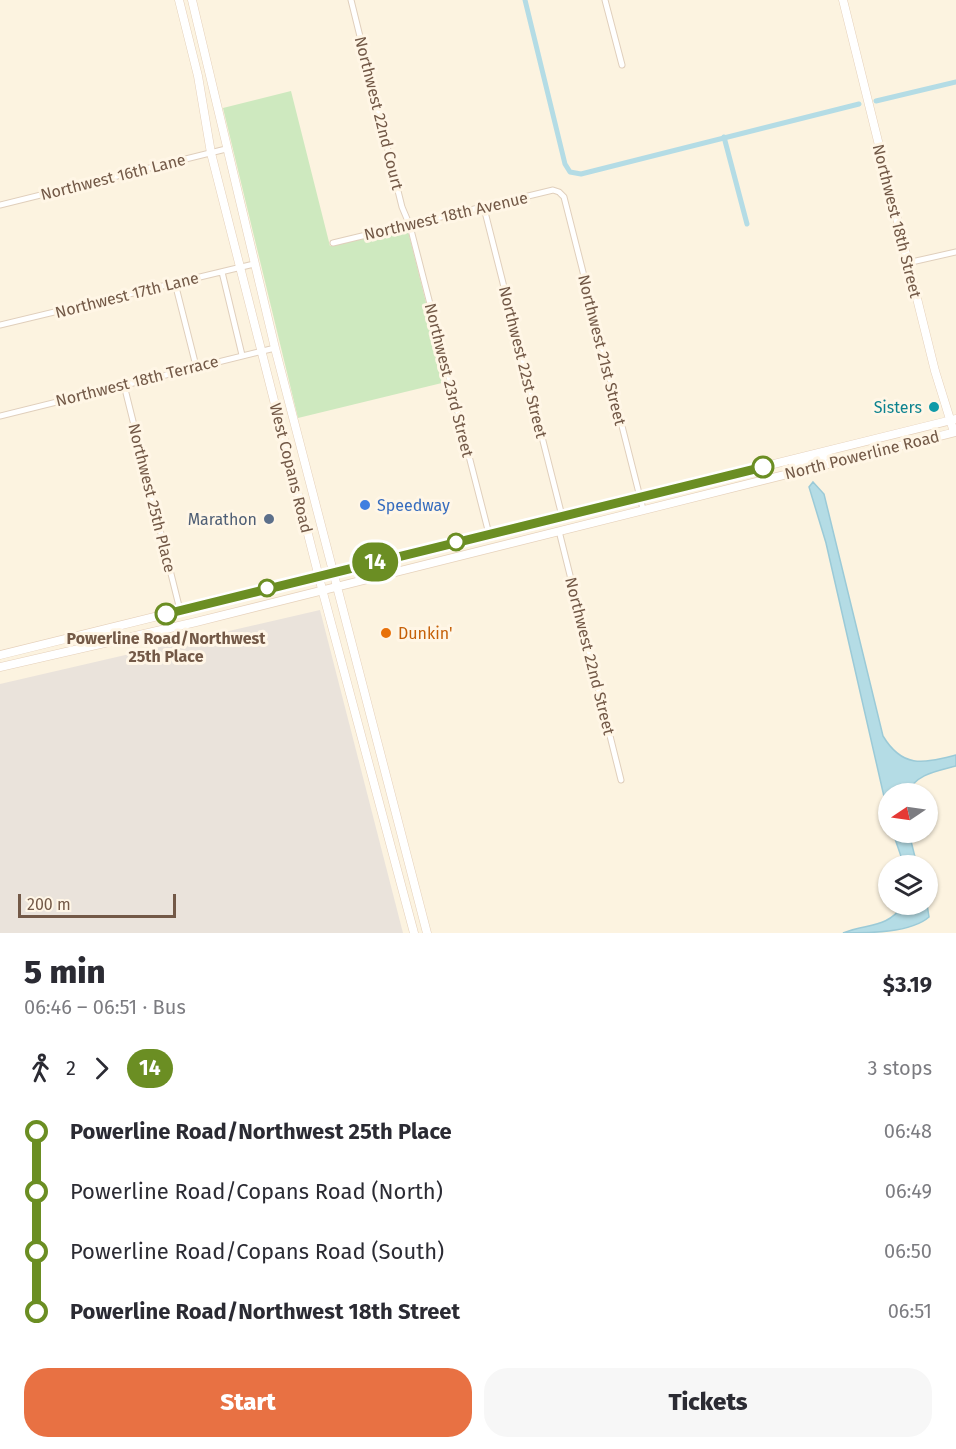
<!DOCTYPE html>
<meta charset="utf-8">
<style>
body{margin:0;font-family:"Fira Sans",sans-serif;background:#f7f7f7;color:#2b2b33;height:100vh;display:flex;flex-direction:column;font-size:22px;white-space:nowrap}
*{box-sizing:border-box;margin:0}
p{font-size:20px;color:#7c7c81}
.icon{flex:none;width:33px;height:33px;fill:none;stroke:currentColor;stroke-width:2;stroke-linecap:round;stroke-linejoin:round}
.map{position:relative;height:933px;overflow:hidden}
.panel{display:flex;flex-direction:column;background:#fff;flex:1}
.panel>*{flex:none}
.badge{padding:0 12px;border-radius:20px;font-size:21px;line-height:39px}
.needle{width:39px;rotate:257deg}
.tools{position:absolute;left:878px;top:783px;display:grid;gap:12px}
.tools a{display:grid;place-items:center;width:60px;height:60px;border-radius:50%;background:#fff;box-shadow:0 2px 4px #0004;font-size:30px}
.scale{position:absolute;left:18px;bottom:15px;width:158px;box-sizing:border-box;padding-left:6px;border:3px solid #735947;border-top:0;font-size:16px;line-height:21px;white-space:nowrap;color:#735947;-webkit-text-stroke:4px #fff6e6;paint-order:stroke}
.map>.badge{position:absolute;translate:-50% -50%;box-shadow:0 0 0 3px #fff}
.legs{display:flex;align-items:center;gap:9px;height:66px;padding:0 24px;font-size:20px}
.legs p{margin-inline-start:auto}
.headline{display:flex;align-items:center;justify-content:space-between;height:102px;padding:0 24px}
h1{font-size:33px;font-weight:800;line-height:45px}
.button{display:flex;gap:12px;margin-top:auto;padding:12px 24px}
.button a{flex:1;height:69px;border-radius:24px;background:#e87143;color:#fff;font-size:24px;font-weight:800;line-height:69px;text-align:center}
.button a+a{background:#f7f7f7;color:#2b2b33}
ul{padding:0 24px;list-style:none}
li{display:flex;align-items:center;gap:21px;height:60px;font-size:22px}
li i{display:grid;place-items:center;width:9px;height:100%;margin:0 8px;background:currentColor}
li i::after{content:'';width:15px;height:15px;margin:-8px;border:4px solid;border-radius:50%;background:#fff}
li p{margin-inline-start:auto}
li:first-child i{background:linear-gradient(#0000 50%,currentColor 0)}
li:last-child i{background:linear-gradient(currentColor 50%,#0000 0)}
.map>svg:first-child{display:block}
.industrial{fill:#eae3db}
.green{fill:#cee9bf}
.water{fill:#b4dce5;stroke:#9bcad7;stroke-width:1.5}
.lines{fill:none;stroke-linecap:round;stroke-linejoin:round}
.canal{stroke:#b4dce5;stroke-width:5}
.street-casing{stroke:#e0cfbc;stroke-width:7}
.secondary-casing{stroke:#e5d0ba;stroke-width:9}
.street{stroke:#fff;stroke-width:5}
.secondary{stroke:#fff;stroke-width:8}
.line-1-casing{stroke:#fff;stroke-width:14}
.line-1{stroke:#6b8e23;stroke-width:9}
.culture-dot{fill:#0f9aa8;stroke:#fff6e6;stroke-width:2}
.stop-1-dot{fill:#fff;stroke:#6b8e23;stroke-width:3}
.shop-dot{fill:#3f7fe0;stroke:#fff6e6;stroke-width:2}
.service-dot{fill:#5c6f8a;stroke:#fff6e6;stroke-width:2}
.food-dot{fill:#e8710a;stroke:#fff6e6;stroke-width:2}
.labels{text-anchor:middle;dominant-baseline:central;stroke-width:6;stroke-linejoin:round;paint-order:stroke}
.street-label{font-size:16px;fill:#735947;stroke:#fff6e6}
.culture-label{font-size:16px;fill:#0d838f;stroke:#fff6e6;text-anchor:end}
.shop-label{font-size:16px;fill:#366cbe;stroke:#fff6e6;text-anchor:start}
.service-label{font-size:16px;fill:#4e5e75;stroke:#fff6e6;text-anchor:end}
.food-label{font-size:16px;fill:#c56008;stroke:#fff6e6;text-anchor:start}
.stop-label{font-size:16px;font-weight:bold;fill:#735947;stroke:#fff6e6}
</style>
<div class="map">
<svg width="956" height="933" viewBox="0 0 956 933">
<rect width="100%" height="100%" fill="#fcf3e0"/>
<path class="industrial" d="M 320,610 L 403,933 L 0,933 L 0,684 Z"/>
<path class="green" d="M 291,91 L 330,246 L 407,227 L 446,382 L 298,418 L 223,108 Z"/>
<path class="water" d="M 813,482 L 824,494 L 883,736 C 903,769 923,763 956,755 L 956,766 C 938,771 915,774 908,793 L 888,794 L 888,814 L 826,543 L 809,487 Z
M 893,833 L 909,833 L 917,865 L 904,865 Z
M 927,904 L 929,917 C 911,933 868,933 843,933 C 867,923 887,929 903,905 Z"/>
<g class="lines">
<path class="canal" d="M 525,0 L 565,164 L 570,172 L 581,174 L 859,104
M 876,101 L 956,82
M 724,137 L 747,224"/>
<defs>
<path id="street" d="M 351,0 L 402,207 L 410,226 L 489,534
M 605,0 L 622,65
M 0,205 L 226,149
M 484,208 L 562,516
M 333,243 L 553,190 L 559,192 L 564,197 L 643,509
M 907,263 L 956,252
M 222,272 L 242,355
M 175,283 L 196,366
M 0,325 L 254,264
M 124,385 L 180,610
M 0,416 L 275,348
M 559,531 L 621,780"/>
<path id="secondary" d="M 179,0 L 198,76 L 211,153 L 322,589 L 414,933
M 192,0 L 275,348 L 427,933
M 843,0 L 935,371 L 954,432
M 788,473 L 794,465 L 823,458 L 829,451
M 0,655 L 956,419
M 0,667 L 196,622 L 956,432"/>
</defs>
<use href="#street" class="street-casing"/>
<use href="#secondary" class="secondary-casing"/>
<use href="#street" class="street"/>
<use href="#secondary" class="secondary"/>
</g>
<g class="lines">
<defs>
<path id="line-1" d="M 166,614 L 763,467"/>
</defs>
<use href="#line-1" class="line-1-casing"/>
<use href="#line-1" class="line-1"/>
</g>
<circle class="culture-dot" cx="934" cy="407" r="6"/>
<g class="stop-1-dot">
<circle cx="763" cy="467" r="10"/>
<circle cx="456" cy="542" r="8"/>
<circle cx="267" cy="588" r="8"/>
<circle cx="166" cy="614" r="10"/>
</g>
<circle class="shop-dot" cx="365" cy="505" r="6"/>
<circle class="service-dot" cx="269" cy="519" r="6"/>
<circle class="food-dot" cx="386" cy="633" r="6"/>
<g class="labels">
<g class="street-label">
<text transform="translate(379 113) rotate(76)">Northwest 22nd Court</text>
<text transform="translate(113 177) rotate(-14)">Northwest 16th Lane</text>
<text transform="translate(446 216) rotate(-13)">Northwest 18th Avenue</text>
<text transform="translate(897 221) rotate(76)">Northwest 18th Street</text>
<text transform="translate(127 295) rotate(-14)">Northwest 17th Lane</text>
<text transform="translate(602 350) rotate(76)">Northwest 21st Street</text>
<text transform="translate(523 362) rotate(76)">Northwest 22st Street</text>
<text transform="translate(449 380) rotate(76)">Northwest 23rd Street</text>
<text transform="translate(137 381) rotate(-14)">Northwest 18th Terrace</text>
<text transform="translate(862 455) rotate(-14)">North Powerline Road</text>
<text transform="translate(291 468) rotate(76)">West Copans Road</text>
<text transform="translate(152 498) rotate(76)">Northwest 25th Place</text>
<text transform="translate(590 656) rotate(76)">Northwest 22nd Street</text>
</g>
<g class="culture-label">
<text x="922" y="407">Sisters</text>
</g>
<g class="shop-label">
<text x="377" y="505">Speedway</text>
</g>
<g class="service-label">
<text x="257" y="519">Marathon</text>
</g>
<g class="food-label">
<text x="398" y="633">Dunkin'</text>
</g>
<g class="stop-label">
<text x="166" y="638">Powerline Road/Northwest<tspan x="166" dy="18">25th Place</tspan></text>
</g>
</g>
</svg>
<div class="tools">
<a><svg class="needle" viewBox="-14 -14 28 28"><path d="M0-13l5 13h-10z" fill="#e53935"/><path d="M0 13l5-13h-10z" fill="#7c7c81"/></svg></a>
<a><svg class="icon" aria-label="layers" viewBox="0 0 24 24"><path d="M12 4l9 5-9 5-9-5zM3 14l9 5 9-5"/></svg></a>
</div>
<div class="scale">200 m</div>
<b class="badge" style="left:375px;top:562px;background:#6b8e23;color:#fff">14</b>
</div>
<section class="panel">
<div class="headline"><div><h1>5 min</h1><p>06:46 – 06:51 · Bus</p></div><b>$3.19</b></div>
<div class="legs"><svg class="icon" aria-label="walk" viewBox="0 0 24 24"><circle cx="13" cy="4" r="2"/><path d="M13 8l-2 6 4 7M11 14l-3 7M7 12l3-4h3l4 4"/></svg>2<svg class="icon" aria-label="forward" viewBox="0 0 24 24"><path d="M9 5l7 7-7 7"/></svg><b class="badge" style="background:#6b8e23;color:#fff">14</b><p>3 stops</p></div>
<ul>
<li><i style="color:#6b8e23"></i><b>Powerline Road/Northwest 25th Place</b><p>06:48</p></li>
<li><i style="color:#6b8e23"></i><span>Powerline Road/Copans Road (North)</span><p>06:49</p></li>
<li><i style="color:#6b8e23"></i><span>Powerline Road/Copans Road (South)</span><p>06:50</p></li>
<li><i style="color:#6b8e23"></i><b>Powerline Road/Northwest 18th Street</b><p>06:51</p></li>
</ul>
<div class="button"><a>Start</a><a>Tickets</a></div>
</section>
